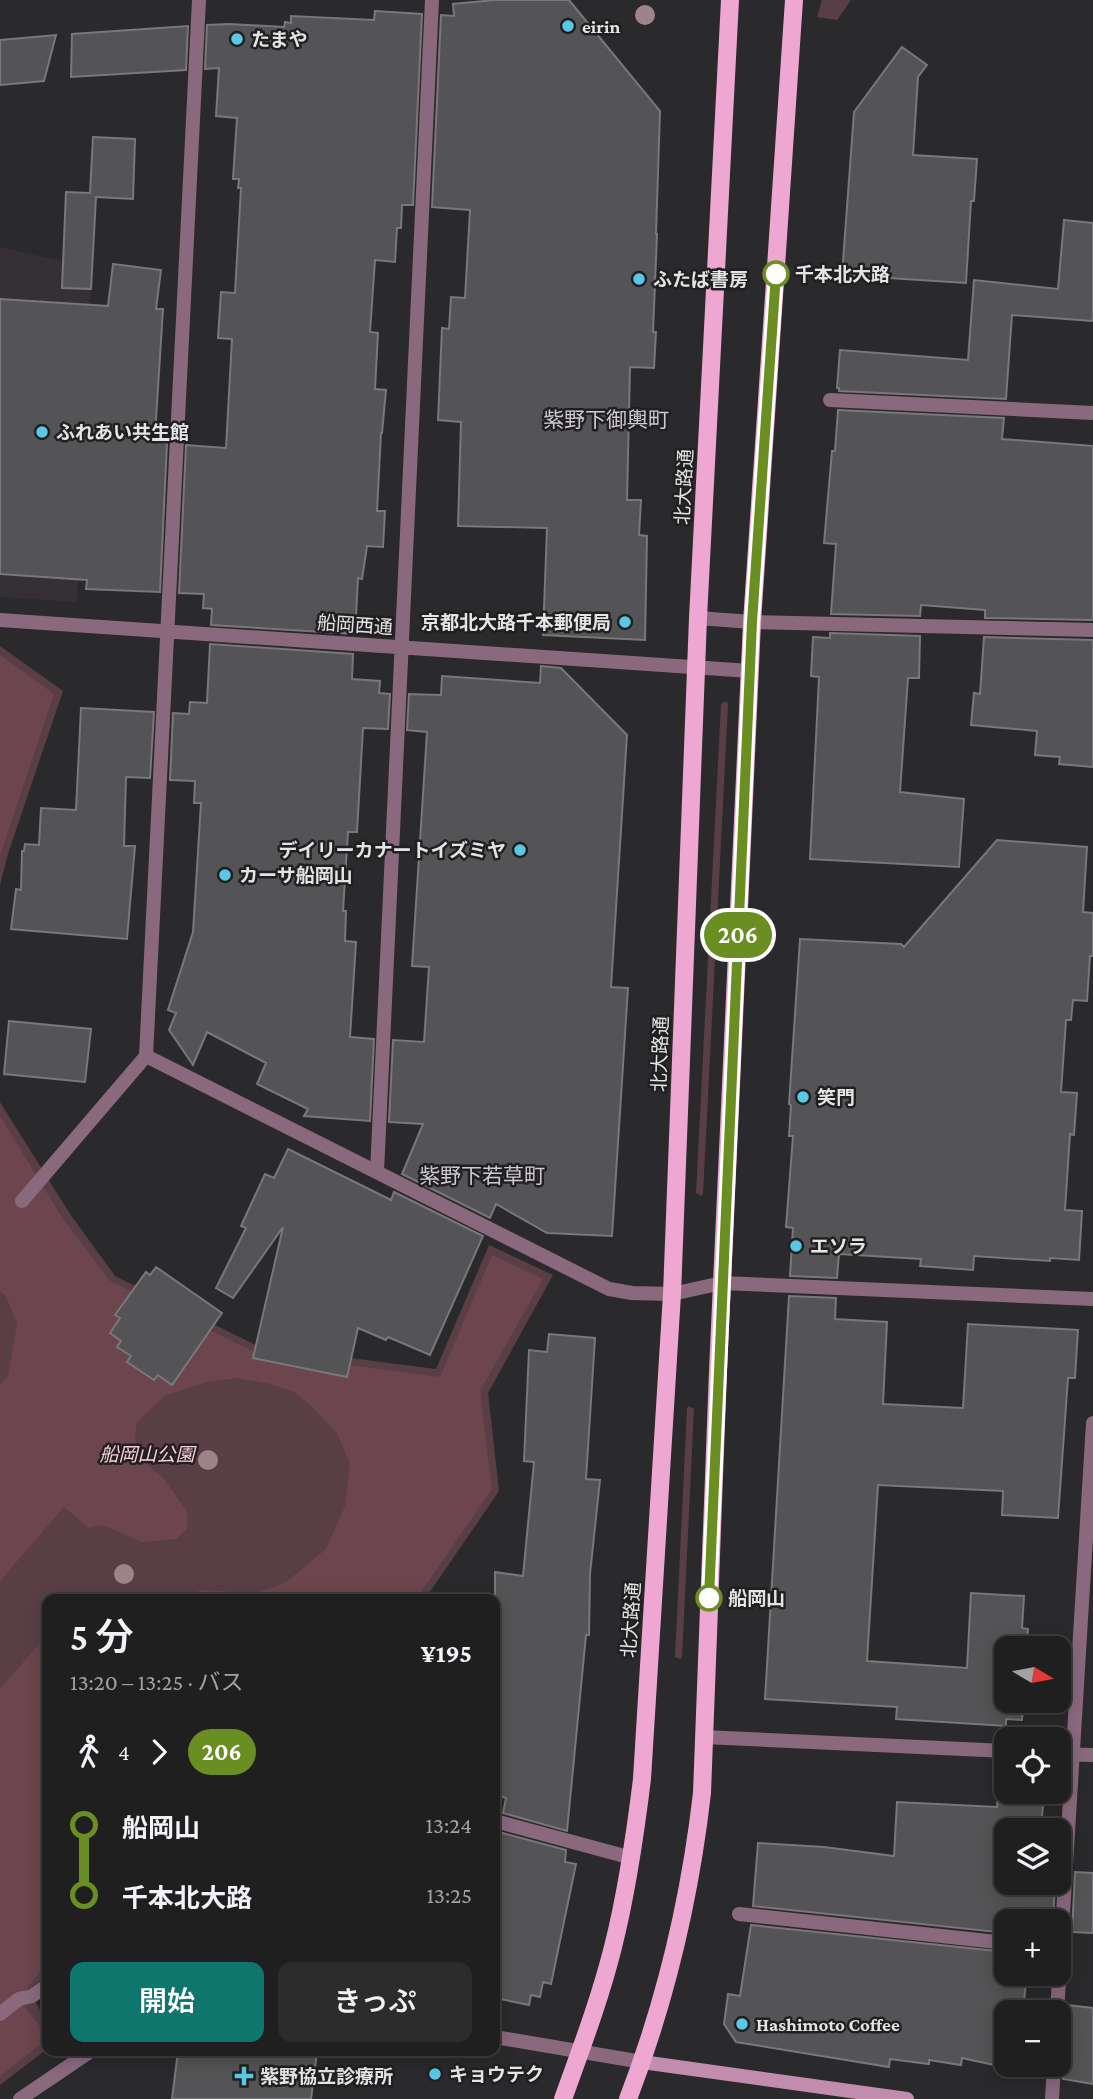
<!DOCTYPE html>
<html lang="ja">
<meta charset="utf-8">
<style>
body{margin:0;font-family:"Crimson Pro","Noto Sans JP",serif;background:#2d2c2d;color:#f1f3f6;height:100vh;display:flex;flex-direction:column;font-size:26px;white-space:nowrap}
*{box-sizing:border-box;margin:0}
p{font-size:23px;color:#a2a2a5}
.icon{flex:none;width:38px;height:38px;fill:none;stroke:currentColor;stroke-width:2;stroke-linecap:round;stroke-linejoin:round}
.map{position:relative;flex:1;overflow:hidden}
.side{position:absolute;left:42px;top:1594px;width:458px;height:462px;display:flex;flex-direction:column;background:#201f20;border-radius:14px;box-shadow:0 4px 18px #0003,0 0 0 2px #3d3d3e}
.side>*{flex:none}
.badge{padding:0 14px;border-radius:23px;font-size:24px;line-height:46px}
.needle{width:46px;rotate:100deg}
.tools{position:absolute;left:994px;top:1636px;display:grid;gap:14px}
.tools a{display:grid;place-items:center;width:77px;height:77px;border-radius:14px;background:#201f20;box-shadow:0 4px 18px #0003,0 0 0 2px #3d3d3e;font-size:35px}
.map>.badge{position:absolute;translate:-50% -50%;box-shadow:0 0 0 4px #fff}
.legs{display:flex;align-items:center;gap:10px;height:77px;padding:0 28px;font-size:23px}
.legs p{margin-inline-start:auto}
.summary{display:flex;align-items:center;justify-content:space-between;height:119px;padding:0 28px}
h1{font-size:38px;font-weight:600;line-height:52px}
.button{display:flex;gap:14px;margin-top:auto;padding:14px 28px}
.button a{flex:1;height:80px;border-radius:14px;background:#0f766e;color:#fff;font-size:28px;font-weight:600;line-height:80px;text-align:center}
.button a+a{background:#2d2c2d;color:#f1f3f6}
ul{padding:0 28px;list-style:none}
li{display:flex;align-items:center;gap:24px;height:70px;font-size:26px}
li i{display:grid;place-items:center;width:10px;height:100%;margin:0 9px;background:currentColor}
li i::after{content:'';width:18px;height:18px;margin:-9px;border:5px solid;border-radius:50%;background:#201f20}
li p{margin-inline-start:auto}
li:first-child i{background:linear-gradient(#0000 50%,currentColor 0)}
li:last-child i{background:linear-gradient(currentColor 50%,#0000 0)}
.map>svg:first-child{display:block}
.built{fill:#352f36}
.green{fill:#593f45}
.forest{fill:#6c454e}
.building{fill:#545456;stroke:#78787a;stroke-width:2}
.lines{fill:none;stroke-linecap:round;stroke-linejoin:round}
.lane{stroke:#8b697d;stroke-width:14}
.street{stroke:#8b697d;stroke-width:14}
.secondary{stroke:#c28cac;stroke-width:14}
.primary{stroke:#eda7d1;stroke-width:18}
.tree{fill:#9c848a}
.line-1-casing{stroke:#fff;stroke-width:16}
.line-1{stroke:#6b8e23;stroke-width:10}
.poi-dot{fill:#59c8e5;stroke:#211f21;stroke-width:2.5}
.stop-1-dot{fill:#fff;stroke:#6b8e23;stroke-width:3.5}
.labels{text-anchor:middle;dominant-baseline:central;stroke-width:5;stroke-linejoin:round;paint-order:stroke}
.poi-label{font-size:19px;font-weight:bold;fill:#e5e4e5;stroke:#211f21;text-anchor:start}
.stop-label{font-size:19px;font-weight:bold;fill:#e5e4e5;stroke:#211f21;text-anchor:start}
.street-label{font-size:19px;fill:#e5e4e5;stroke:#211f21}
.park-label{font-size:19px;font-style:italic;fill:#faced7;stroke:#211f21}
.neighbourhood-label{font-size:21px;fill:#cccacd;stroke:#211f21}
</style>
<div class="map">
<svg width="1093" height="2099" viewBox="0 0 1093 2099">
<rect width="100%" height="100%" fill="#2a292b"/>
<path class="built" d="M 0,247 L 92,268 L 77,602 L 0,597 Z"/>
<path class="green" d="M 822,0 L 851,0 L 837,20 L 817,17 Z
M 0,646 L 63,691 L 8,854 L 0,885 Z
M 724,702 L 727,702 L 728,705 L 703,1194 L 701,1196 L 696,1193 L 721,704 Z
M 0,1102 L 70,1214 L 115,1276 L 258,1346 L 436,1369 L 489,1245 L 553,1275 L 488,1393 L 499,1491 L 425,1599 L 47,1600 L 47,1976 L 32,1996 L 47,2022 L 47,2049 L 0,2085 Z
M 689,1406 L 694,1409 L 682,1657 L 680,1659 L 675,1657 L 687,1408 Z"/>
<path class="forest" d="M 0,655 L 54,694 L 0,856 Z
M 0,1116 L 63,1219 L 110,1281 L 256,1353 L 440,1377 L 492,1255 L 543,1279 L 480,1391 L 492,1489 L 416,1599 L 187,1599 L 200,1590 L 256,1593 L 285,1583 L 326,1549 L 345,1506 L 350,1464 L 337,1433 L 309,1404 L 294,1392 L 270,1384 L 237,1378 L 207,1382 L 164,1396 L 137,1422 L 135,1438 L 142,1460 L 164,1479 L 188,1513 L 187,1529 L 176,1539 L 142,1542 L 102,1525 L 89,1528 L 64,1507 L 0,1581 L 0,1385 L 8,1376 L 17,1324 L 6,1296 L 0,1291 Z
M 47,1635 L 47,1962 L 19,1999 L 47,2036 L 47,2039 L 0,2076 L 0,1689 Z"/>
<path class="building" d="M 495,0 L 569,0 L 660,111 L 656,234 L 657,234 L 653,332 L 656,332 L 654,368 L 630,367 L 627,500 L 641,500 L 639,535 L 647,536 L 645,640 L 543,635 L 547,528 L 458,526 L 461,422 L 438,420 L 442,328 L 449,329 L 451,297 L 465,298 L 470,210 L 432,207 L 441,15 L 454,16 L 453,4 Z
M 375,11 L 422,14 L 413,205 L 402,205 L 401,228 L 397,228 L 395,262 L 375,260 L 370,332 L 378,333 L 375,389 L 386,390 L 382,433 L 381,433 L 377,511 L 385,511 L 383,547 L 367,546 L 362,579 L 358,578 L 355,634 L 211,625 L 212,609 L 203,608 L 204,594 L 179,593 L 186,445 L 226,448 L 232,339 L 218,338 L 221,292 L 235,293 L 241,188 L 238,188 L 239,179 L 233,179 L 237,118 L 216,116 L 219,68 L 205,69 L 207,25 L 229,24 L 284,27 L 285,22 L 291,23 L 291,16 L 374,20 Z
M 188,26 L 186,70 L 71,77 L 72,34 Z
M 56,35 L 44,81 L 0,85 L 0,40 Z
M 902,47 L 927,65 L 918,77 L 913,155 L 977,159 L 974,201 L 971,201 L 966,283 L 842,275 L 854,112 Z
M 93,137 L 135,139 L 133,199 L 96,197 L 91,289 L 62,288 L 66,192 L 90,193 Z
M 1064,220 L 1093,223 L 1093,319 L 1092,321 L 1012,315 L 1006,399 L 839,391 L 839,388 L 837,388 L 840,350 L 968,360 L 974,280 L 1058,289 Z
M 113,264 L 161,270 L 156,309 L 163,309 L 155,435 L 159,435 L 158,442 L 167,443 L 160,592 L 86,589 L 87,580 L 0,574 L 0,299 L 108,306 Z
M 838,410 L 1004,418 L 1002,439 L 1093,446 L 1093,620 L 985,618 L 985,610 L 921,605 L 920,616 L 831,614 L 836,544 L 824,543 L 832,451 L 835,451 Z
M 830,633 L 920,636 L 919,678 L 908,678 L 900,792 L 964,799 L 959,867 L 810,859 L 819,677 L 811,676 L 813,637 L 830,638 Z
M 984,637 L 1093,640 L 1093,767 L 1059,764 L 1060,757 L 1035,755 L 1037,731 L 971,725 L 974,693 L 980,694 Z
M 210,644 L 353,654 L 352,679 L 380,681 L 379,693 L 390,694 L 388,729 L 363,728 L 357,832 L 348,832 L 343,911 L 346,911 L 345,941 L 356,942 L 350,1037 L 374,1039 L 370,1121 L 304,1116 L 308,1109 L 257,1084 L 266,1063 L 207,1032 L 193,1065 L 169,1030 L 176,1013 L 168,1010 L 193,932 L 201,803 L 194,803 L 195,781 L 170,780 L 173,713 L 189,714 L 190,702 L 207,703 Z
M 541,666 L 561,668 L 627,735 L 611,987 L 628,988 L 612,1236 L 547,1233 L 496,1204 L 490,1218 L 402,1174 L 423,1124 L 389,1122 L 393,1040 L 424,1042 L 429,967 L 412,966 L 427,732 L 407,730 L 409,694 L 441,695 L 442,676 L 540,683 Z
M 81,708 L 154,712 L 150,778 L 126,777 L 124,846 L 135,846 L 127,939 L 11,929 L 16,889 L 21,890 L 22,851 L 24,851 L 25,844 L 39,845 L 41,808 L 76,810 Z
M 997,840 L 1087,847 L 1083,912 L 1093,913 L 1093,956 L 1090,956 L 1087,1001 L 1073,1000 L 1071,1020 L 1066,1020 L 1061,1092 L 1077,1093 L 1074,1135 L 1070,1134 L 1065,1210 L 1082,1211 L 1079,1260 L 1050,1258 L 1050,1261 L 974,1256 L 973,1270 L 920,1266 L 921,1259 L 839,1254 L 837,1278 L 790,1276 L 793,1228 L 786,1227 L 793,1136 L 789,1136 L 791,1105 L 789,1104 L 800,939 L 901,944 L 904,947 Z
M 9,1021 L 91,1029 L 85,1082 L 4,1074 Z
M 288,1149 L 391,1200 L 394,1192 L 483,1236 L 430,1355 L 388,1337 L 386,1340 L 358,1328 L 347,1377 L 253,1358 L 283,1227 L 233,1298 L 216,1288 L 246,1228 L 241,1226 L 265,1174 L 274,1178 Z
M 156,1267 L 222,1313 L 172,1385 L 158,1375 L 154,1380 L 127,1362 L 131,1356 L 117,1347 L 121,1341 L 110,1333 L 120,1318 L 115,1315 L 146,1272 L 150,1275 Z
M 789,1296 L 836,1298 L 835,1319 L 887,1322 L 883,1404 L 963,1408 L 968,1324 L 1078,1330 L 1075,1378 L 1068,1378 L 1058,1518 L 1002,1515 L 1003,1491 L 878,1485 L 867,1661 L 967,1668 L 971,1593 L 1024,1596 L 1022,1628 L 1028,1629 L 1027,1648 L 1006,1648 L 1006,1701 L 1023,1701 L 1022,1720 L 1006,1719 L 1006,1726 L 896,1719 L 897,1707 L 765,1699 Z
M 549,1334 L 595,1338 L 586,1479 L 600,1480 L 590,1574 L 589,1635 L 586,1635 L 567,1831 L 503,1813 L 506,1798 L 495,1795 L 495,1572 L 523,1576 L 534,1462 L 524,1461 L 529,1350 L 547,1352 Z
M 998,1792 L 1044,1792 L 1041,1830 L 1048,1830 L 1006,1830 L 1006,1883 L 1055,1883 L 1053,1922 L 1006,1922 L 1006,1933 L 753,1906 L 758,1843 L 824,1847 L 894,1856 L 897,1802 L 997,1807 Z
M 499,1832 L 566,1850 L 565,1862 L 576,1864 L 551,1984 L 543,1982 L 540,1997 L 531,1995 L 529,2005 L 495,1998 L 495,1851 Z
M 1075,1872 L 1093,1873 L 1093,1933 L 1072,1932 Z
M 751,1925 L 1006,1952 L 1006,1974 L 1027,1974 L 1024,2001 L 1048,2003 L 1048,2012 L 1006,2012 L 1006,2065 L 1044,2065 L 1044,2076 L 962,2058 L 961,2065 L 929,2060 L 929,2064 L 890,2059 L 889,2067 L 736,2042 L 724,2024 L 728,1994 L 740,1996 Z
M 1067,2005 L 1093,2008 L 1093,2084 L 1063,2079 L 1064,2065 L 1059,2057 L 1059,2021 L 1065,2017 Z
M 178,2051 L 299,2051 L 317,2053 L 311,2099 L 172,2099 Z"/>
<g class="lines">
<path class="lane" d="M 830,400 L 1093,413
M 739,1914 L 1006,1943
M 0,2014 L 19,1999 L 32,1996 L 47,1986"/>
<path class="street" d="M 698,618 L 752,622 L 1093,630
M 0,620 L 750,671
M 146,1056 L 609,1289 L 632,1293 L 672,1294 L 722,1283 L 1093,1299
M 377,1172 L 432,0
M 22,1201 L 146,1056 L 199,0
M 704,1737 L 1006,1751
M 1059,1754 L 1093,1755
M 495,1821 L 632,1858
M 1057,2012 L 1093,1423
M 495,2037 L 642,2062
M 20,2099 L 91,2051
M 1052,2099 L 1054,2065"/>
<path class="secondary" d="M 642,2062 L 907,2099"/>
<path class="primary" d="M 563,2099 C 581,2049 600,1999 613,1947 C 627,1892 635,1836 642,1779 L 672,1294 L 698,618 L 730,0
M 628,2099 C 666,2000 690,1898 702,1793 L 718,1371 L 752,622 L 794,0"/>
</g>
<g class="tree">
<circle cx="645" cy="15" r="10"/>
<circle cx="208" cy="1460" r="10"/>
<circle cx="124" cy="1574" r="10"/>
</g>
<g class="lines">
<defs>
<path id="line-1" d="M 709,1598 L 752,622 L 776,274"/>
</defs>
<use href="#line-1" class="line-1-casing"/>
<use href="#line-1" class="line-1"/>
</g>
<g class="poi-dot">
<circle cx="568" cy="26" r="7"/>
<circle cx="237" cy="39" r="7"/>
<circle cx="639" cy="279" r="7"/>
<circle cx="42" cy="432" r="7"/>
<circle cx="625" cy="622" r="7"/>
<circle cx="520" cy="850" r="7"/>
<circle cx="225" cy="875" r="7"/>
<circle cx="803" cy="1097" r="7"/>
<circle cx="796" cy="1246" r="7"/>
<circle cx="742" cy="2024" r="7"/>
<circle cx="435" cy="2074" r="7"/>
<path d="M240.5 2065.5h7v7h7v7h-7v7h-7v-7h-7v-7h7z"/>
</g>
<g class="stop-1-dot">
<circle cx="776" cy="274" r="12"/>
<circle cx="709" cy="1598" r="12"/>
</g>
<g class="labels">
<g class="poi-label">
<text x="582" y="26">eirin</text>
<text x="251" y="39">たまや</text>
<text x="653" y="279">ふたば書房</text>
<text x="56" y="432">ふれあい共生館</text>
<text x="611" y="622" text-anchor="end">京都北大路千本郵便局</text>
<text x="506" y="850" text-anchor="end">デイリーカナートイズミヤ</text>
<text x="239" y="875">カーサ船岡山</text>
<text x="817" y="1097">笑門</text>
<text x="810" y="1246">エソラ</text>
<text x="756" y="2024">Hashimoto Coffee</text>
<text x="449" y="2074">キョウテク</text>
<text x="260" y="2076">紫野協立診療所</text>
</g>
<g class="stop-label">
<text x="795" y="274">千本北大路</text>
<text x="728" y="1598">船岡山</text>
</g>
<g class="street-label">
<text transform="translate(684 487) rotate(-87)">北大路通</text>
<text transform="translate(355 625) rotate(4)">船岡西通</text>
<text transform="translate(660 1054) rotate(-88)">北大路通</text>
<text transform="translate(631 1620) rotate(-86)">北大路通</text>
</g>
<g class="park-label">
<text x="147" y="1454">船岡山公園</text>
</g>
<g class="neighbourhood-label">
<text x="606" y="420">紫野下御輿町</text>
<text x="482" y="1176">紫野下若草町</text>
</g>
</g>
</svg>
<div class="tools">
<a><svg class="needle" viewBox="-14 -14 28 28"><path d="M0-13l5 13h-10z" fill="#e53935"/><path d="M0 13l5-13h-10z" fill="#a2a2a5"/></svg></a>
<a><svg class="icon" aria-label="locate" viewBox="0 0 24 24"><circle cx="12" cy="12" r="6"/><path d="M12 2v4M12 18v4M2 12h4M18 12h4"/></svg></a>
<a><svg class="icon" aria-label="layers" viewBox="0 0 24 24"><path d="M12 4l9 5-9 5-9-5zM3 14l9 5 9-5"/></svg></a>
<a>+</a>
<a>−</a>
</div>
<b class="badge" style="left:738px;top:935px;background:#6b8e23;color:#fff">206</b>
<section class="side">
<div class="summary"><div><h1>5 分</h1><p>13:20 – 13:25 · バス</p></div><b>¥195</b></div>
<div class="legs"><svg class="icon" aria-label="walk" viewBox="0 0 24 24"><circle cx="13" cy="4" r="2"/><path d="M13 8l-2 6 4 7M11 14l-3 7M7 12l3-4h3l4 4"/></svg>4<svg class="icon" aria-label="forward" viewBox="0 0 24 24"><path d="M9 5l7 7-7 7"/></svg><b class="badge" style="background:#6b8e23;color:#fff">206</b></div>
<ul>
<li><i style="color:#6b8e23"></i><b>船岡山</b><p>13:24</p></li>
<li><i style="color:#6b8e23"></i><b>千本北大路</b><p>13:25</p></li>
</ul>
<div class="button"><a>開始</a><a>きっぷ</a></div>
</section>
</div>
